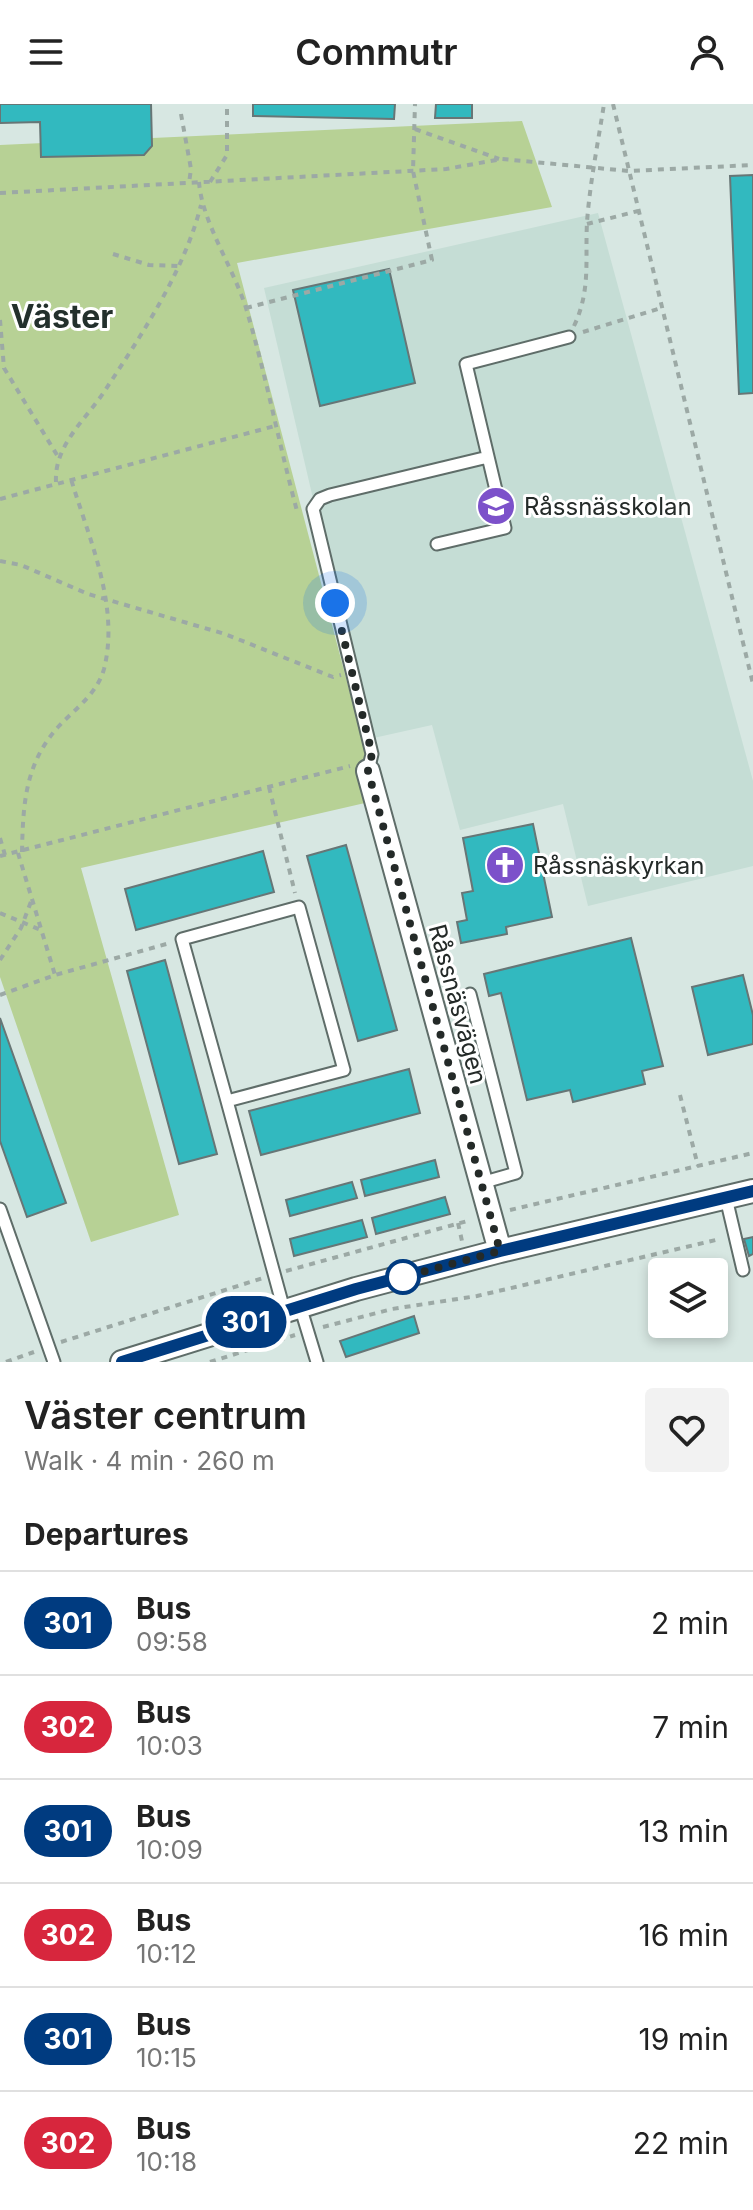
<!DOCTYPE html>
<meta charset="utf-8">
<style>
body{margin:0;font-family:Inter,sans-serif;background:#f2f2f2;color:#222;height:100vh;display:flex;flex-direction:column;font-size:30px;white-space:nowrap}
*{box-sizing:border-box;margin:0}
p{font-size:26px;color:#767676}
.icon{flex:none;width:44px;height:44px;fill:none;stroke:currentColor;stroke-width:2;stroke-linecap:round;stroke-linejoin:round}
.map{position:relative;height:1258px;overflow:hidden}
.details{display:flex;flex-direction:column;background:#fff;flex:1}
.details>*{flex:none}
.badge{padding:0 16px;border-radius:26px;font-size:28px;line-height:52px}
.buttons{position:absolute;left:648px;top:1154px;display:grid;gap:16px}
.buttons a{display:grid;place-items:center;width:80px;height:80px;border-radius:8px;background:#fff;box-shadow:0 4px 12px #0003;font-size:40px}
.you{position:absolute;width:40px;height:40px;margin:-20px;border:6px solid #fff;border-radius:50%;background:#1a73e8;box-shadow:0 0 0 12px #1a73e833}
.map>.badge{position:absolute;translate:-50% -50%;box-shadow:0 0 0 4px #fff}
h2{padding:0 24px;font-size:30px;line-height:72px}
.round{display:grid;place-items:center;flex:none;width:84px;height:84px;border-radius:8px;background:#f2f2f2}
.overview{display:flex;align-items:center;justify-content:space-between;height:136px;padding:0 24px}
h1{font-size:38px;font-weight:600;line-height:60px}
ul{padding:0;list-style:none}
li{display:flex;align-items:center;gap:24px;height:104px;padding:0 24px;border-top:2px solid #e0e0e0}
li div{flex:1}
li b{display:block;font-size:30px}
li em{font-style:normal}
li .badge{min-width:88px;font-weight:700;text-align:center}
header{display:flex;justify-content:space-between;align-items:center;height:104px;padding:0 24px;background:#fff;font-size:36px;font-weight:600}
.map>svg:first-child{display:block}
.built{fill:#c5ddd5}
.green{fill:#b7d195}
.building{fill:#32b9bf;stroke:#677676;stroke-width:2}
.lines{fill:none;stroke-linecap:round;stroke-linejoin:round}
.service-casing{stroke:#5f6d69;stroke-width:15}
.minor-casing{stroke:#5f6d69;stroke-width:26}
.path{stroke:#9ca9a5;stroke-width:4;stroke-dasharray:6 6;stroke-linecap:butt}
.service{stroke:#fff;stroke-width:11}
.minor{stroke:#fff;stroke-width:22}
.line-casing{stroke:#fff;stroke-width:18}
.line{stroke:#003b80;stroke-width:12}
.walk{stroke:#242a28;stroke-width:8;stroke-dasharray:0 14.4}
.stop-dot{fill:#fff;stroke:#003b80;stroke-width:4}
.labels{text-anchor:middle;dominant-baseline:central;stroke-width:6;stroke-linejoin:round;paint-order:stroke}
.poi-label{font-size:24px;fill:#242a28;stroke:#fff;text-anchor:start}
.street-label{font-size:24px;fill:#242a28;stroke:#fff}
.district-label{font-size:32px;font-weight:bold;fill:#23302c;stroke:#fff}
</style>
<header><svg class="icon" aria-label="menu" viewBox="0 0 24 24"><path d="M4 6h16M4 12h16M4 18h16"/></svg>Commutr<svg class="icon" aria-label="person" viewBox="0 0 24 24"><circle cx="12" cy="8" r="4"/><path d="M4 21q1-7 8-7t8 7"/></svg></header>
<div class="map">
<svg width="753" height="1258" viewBox="0 0 753 1258">
<rect width="100%" height="100%" fill="#d7e7e2"/>
<path class="built" d="M 598,109 L 753,677 L 753,762 L 588,802 L 563,700 L 460,726 L 432,621 L 369,635 L 264,184 Z"/>
<path class="green" d="M 522,17 L 552,103 L 237,159 L 378,696 L 81,764 L 179,1111 L 91,1138 L 0,873 L 0,41 Z"/>
<path class="building" d="M 0,0 L 151,0 L 152,42 L 144,51 L 41,53 L 40,18 L 0,19 Z
M 253,0 L 395,0 L 394,15 L 253,12 Z
M 436,0 L 472,0 L 472,14 L 435,14 Z
M 753,71 L 753,289 L 739,290 L 730,72 Z
M 389,165 L 415,279 L 320,302 L 293,186 Z
M 533,720 L 552,813 L 506,823 L 507,830 L 461,839 L 457,818 L 467,816 L 462,789 L 473,787 L 463,734 Z
M 346,741 L 397,926 L 358,937 L 307,752 Z
M 263,747 L 274,788 L 136,826 L 125,785 Z
M 631,834 L 663,962 L 642,967 L 645,980 L 573,998 L 570,986 L 527,996 L 501,889 L 489,892 L 484,870 Z
M 165,856 L 217,1050 L 179,1060 L 127,867 Z
M 743,871 L 753,911 L 753,940 L 708,951 L 692,883 Z
M 0,914 L 66,1099 L 27,1113 L 0,1037 Z
M 409,965 L 420,1009 L 261,1051 L 249,1007 Z
M 435,1056 L 439,1073 L 365,1092 L 361,1076 Z
M 352,1078 L 357,1094 L 290,1112 L 286,1096 Z
M 445,1093 L 450,1110 L 376,1130 L 372,1114 Z
M 362,1116 L 367,1133 L 294,1152 L 290,1135 Z
M 753,1133 L 753,1150 L 749,1152 L 744,1135 Z
M 414,1212 L 419,1229 L 346,1253 L 340,1237 Z"/>
<g class="lines">
<defs>
<path id="service" d="M 437,440 L 505,424 L 466,260 L 569,233
M 368,667 L 372,650 L 313,405 L 320,395 L 330,391 L 488,353
M 299,803 L 344,966 L 227,997 L 182,835 Z
M 470,890 L 516,1069 L 481,1079
M 227,997 L 284,1206
M 726,1094 L 743,1166
M 0,1105 L 54,1258
M 300,1202 L 317,1258"/>
<path id="minor" d="M 368,667 L 500,1147
M 122,1258 L 356,1185 L 500,1147 L 753,1087"/>
</defs>
<use href="#service" class="service-casing"/>
<use href="#minor" class="minor-casing"/>
<path class="path" d="M 613,0 L 753,580
M 181,10 L 191,65 L 189,79
M 415,25 L 499,55
M 199,78 C 202,118 233,163 246,204 C 266,271 279,340 297,407
M 210,78 L 227,51 L 227,0
M 0,89 L 446,65 L 502,55 L 629,67 L 753,61
M 587,120 L 638,107
M 113,150 L 149,161 L 179,162
M 246,204 L 432,156 L 413,67 L 415,0
M 0,216 L 4,264 L 57,351
M 574,222 C 591,186 585,156 587,118 C 590,78 598,39 604,0
M 583,228 L 661,204
M 56,378 C 54,342 85,316 104,288 C 142,230 184,168 201,101
M 0,395 L 275,322
M 0,457 L 21,461 L 88,490 L 225,530 L 333,573 L 341,571
M 269,683 L 295,789
M 0,734 L 5,751
M 22,748 C 23,700 25,659 59,622 C 75,605 97,590 104,565 C 120,502 89,435 71,375
M 18,749 L 55,871
M 0,752 L 350,662
M 0,809 L 41,826
M 0,856 L 21,824 L 32,795
M 0,891 L 55,871 L 170,839
M 680,991 L 698,1062
M 510,1106 L 753,1049
M 458,1119 L 462,1137
M 286,1167 L 471,1116
M 323,1223 L 392,1205 L 477,1192 L 720,1135
M 61,1238 L 263,1174
M 6,1258 L 34,1248
M 210,1258 L 295,1231"/>
<use href="#service" class="service"/>
<use href="#minor" class="minor"/>
</g>
<g class="lines">
<defs>
<path id="line" d="M 122,1258 L 356,1185 L 500,1147 L 753,1087"/>
</defs>
<use href="#line" class="line-casing"/>
<use href="#line" class="line"/>
<path class="walk" d="M 335,499 L 372,650 L 368,667 L 500,1147 L 403,1173"/>
</g>
<defs>
<symbol id="school-disc" viewBox="-11 -11 22 22"><circle r="9.5" fill="#7c51ca" stroke="#fff"/><path d="M0-5L7-2L0 1L-7-2ZM-4 1L0 2.5L4 1V4Q0 6-4 4Z" fill="#fff"/></symbol>
<symbol id="church-disc" viewBox="-11 -11 22 22"><circle r="9.5" fill="#7c51ca" stroke="#fff"/><path d="M-1.2-6h2.4v3.5h3.3v2.4h-3.3V6h-2.4V-.1h-3.3v-2.4h3.3Z" fill="#fff"/></symbol>
</defs>
<g fill-rule="evenodd">
<use href="#school-disc" x="474" y="380" width="44" height="44"/>
<use href="#church-disc" x="483" y="739" width="44" height="44"/>
</g>
<circle class="stop-dot" cx="403" cy="1173" r="16"/>
<g class="labels">
<g class="poi-label">
<text x="524" y="402">Råssnässkolan</text>
<text x="533" y="761">Råssnäskyrkan</text>
</g>
<g class="street-label">
<text transform="translate(458 900) rotate(75)">Råssnäsvägen</text>
</g>
<g class="district-label">
<text x="62" y="212">Väster</text>
</g>
</g>
</svg>
<div class="buttons">
<a><svg class="icon" aria-label="layers" viewBox="0 0 24 24"><path d="M12 4l9 5-9 5-9-5zM3 14l9 5 9-5"/></svg></a>
</div>
<div class="you" style="left:335px;top:499px"></div>
<b class="badge" style="left:246px;top:1218px;background:#003b80;color:#fff">301</b>
</div>
<section class="details">
<div class="overview"><div><h1>Väster centrum</h1><p>Walk · 4 min · 260 m</p></div><a class="round"><svg class="icon" aria-label="heart" viewBox="0 0 24 24"><path d="M12 20l-8-8c-3-5 5-10 8-4 3-6 11-1 8 4z"/></svg></a></div>
<h2>Departures</h2>
<ul>
<li><span class="badge" style="background:#003b80;color:#fff">301</span><div><b>Bus</b><p>09:58</p></div><em>2 min</em></li>
<li><span class="badge" style="background:#d7263d;color:#fff">302</span><div><b>Bus</b><p>10:03</p></div><em>7 min</em></li>
<li><span class="badge" style="background:#003b80;color:#fff">301</span><div><b>Bus</b><p>10:09</p></div><em>13 min</em></li>
<li><span class="badge" style="background:#d7263d;color:#fff">302</span><div><b>Bus</b><p>10:12</p></div><em>16 min</em></li>
<li><span class="badge" style="background:#003b80;color:#fff">301</span><div><b>Bus</b><p>10:15</p></div><em>19 min</em></li>
<li><span class="badge" style="background:#d7263d;color:#fff">302</span><div><b>Bus</b><p>10:18</p></div><em>22 min</em></li>
</ul>
</section>
